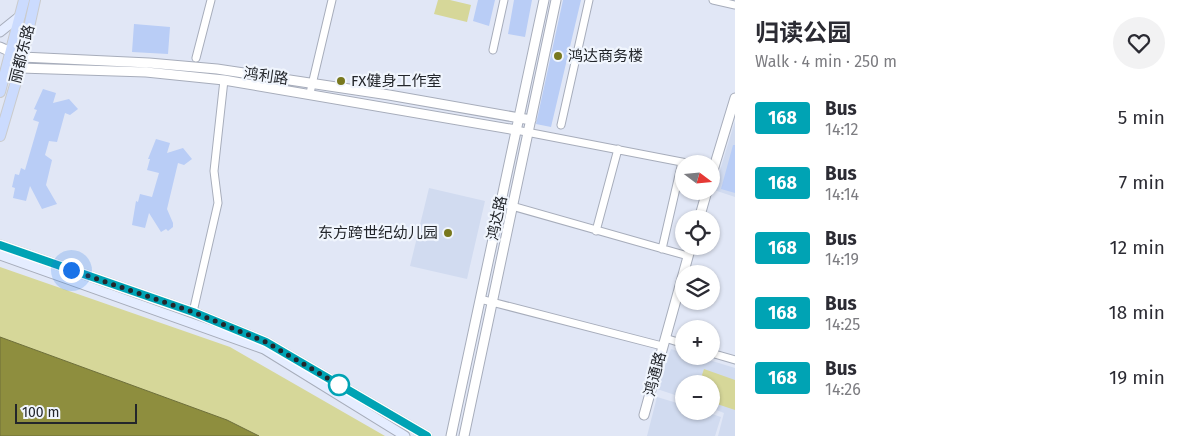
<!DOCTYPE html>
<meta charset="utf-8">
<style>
body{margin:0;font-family:"Fira Sans","Noto Sans SC",sans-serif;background:#f2f2f3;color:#2b2b33;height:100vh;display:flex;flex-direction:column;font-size:19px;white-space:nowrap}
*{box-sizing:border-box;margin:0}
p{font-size:16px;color:#7c7c81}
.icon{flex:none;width:28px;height:28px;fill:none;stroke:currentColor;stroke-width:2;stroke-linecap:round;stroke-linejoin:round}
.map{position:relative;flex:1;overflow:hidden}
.side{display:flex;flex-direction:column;background:#fff;width:450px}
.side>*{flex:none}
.badge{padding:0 10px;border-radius:4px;font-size:18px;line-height:32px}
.needle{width:32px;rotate:106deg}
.tools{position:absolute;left:675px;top:155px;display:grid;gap:10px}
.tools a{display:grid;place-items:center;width:45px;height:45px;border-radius:50%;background:#fff;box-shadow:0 1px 4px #0004;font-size:25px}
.scale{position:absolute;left:15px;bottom:12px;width:122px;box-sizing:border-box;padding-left:5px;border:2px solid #23262b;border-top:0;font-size:14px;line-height:18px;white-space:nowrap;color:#23262b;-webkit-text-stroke:4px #f0f5fd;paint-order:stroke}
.you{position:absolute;width:25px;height:25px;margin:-12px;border:4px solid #fff;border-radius:50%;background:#1a73e8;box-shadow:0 0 0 8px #1a73e833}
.map>.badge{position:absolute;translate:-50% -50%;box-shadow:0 0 0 2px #fff}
.round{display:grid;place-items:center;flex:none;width:52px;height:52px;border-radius:26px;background:#f2f2f3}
.summary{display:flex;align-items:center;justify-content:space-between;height:85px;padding:0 20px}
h1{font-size:24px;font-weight:700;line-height:38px}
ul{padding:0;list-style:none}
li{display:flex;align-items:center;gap:15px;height:65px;padding:0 20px}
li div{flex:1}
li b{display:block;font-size:19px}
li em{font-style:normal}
li .badge{min-width:55px;font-weight:700;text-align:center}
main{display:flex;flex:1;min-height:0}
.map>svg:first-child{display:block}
.built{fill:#d1dbf0}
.green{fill:#d6d799}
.water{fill:#8e8e3e;stroke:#6e6f38}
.building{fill:#b9cdf6}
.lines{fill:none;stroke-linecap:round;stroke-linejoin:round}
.minor-casing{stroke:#a7adbb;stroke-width:9}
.tertiary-casing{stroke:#a7adbb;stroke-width:11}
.secondary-casing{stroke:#a7adbb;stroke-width:11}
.primary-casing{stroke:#cacbcc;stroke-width:12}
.minor{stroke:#fff;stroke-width:7}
.tertiary{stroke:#fff;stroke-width:9}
.secondary{stroke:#e5edff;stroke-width:9}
.primary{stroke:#cbdbfe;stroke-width:10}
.line-casing{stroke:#fff;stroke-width:11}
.line{stroke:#00a3b4;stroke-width:8}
.walk{stroke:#23262b;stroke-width:5;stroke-dasharray:0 9}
.poi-dot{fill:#78781e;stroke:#f0f5fd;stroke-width:2}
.stop-dot{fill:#fff;stroke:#00a3b4;stroke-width:2.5}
.labels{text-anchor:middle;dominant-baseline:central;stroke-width:4.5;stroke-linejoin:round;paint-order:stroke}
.street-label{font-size:15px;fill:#23262b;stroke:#f0f5fd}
.poi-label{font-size:15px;fill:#23262b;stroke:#f0f5fd;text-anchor:start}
</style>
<main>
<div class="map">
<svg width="735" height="436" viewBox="0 0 735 436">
<rect width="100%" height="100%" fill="#e1e7f6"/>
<path class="built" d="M 735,121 L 735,197 L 714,190 Z
M 429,188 L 485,201 L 467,279 L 410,266 Z
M 671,349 L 684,353 L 684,356 L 696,356 L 735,368 L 735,436 L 718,436 L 724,413 L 711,408 L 711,384 L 684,384 L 684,398 L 657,389 Z
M 657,397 L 684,405 L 684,411 L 703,411 L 721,417 L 715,436 L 647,436 Z"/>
<path class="green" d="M 438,0 L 450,0 L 471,5 L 467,22 L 434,14 Z
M 0,267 L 230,347 L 385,436 L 259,436 L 227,420 L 0,337 Z
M 704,369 L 735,380 L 735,410 L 711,402 L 711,384 L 699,384 Z"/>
<path class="water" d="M 0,337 L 227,420 L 259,436 L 0,436 Z"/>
<path class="building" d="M 478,0 L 495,0 L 489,26 L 473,21 Z
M 514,0 L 532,0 L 525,37 L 508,34 Z
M 563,0 L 581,0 L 551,127 L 536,124 Z
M 134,24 L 170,27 L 168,54 L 132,52 Z
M 43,89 L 56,93 L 53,103 L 69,99 L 78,109 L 70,115 L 65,113 L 57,142 L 49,141 L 45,155 L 52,160 L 46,185 L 57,204 L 42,209 L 30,186 L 26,201 L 13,198 L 15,188 L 12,187 L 15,174 L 19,175 L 21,168 L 25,170 L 39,122 L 33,120 L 37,110 L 34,109 Z
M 156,139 L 170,143 L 167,153 L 183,148 L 192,159 L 184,165 L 178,163 L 167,209 L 173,223 L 173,227 L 168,231 L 166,229 L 161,232 L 149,213 L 145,228 L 132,225 L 136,201 L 138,202 L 140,194 L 152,197 L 159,173 L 147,170 L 150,159 L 148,159 Z
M 733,145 L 735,145 L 735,193 L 721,189 Z"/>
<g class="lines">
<defs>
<path id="minor" d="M 713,0 L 735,5
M 493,50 L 504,0
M 196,58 L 211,0
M 310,93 L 332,0
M 561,125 L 589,0
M 516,130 L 692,164
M 501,203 L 688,256
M 596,231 L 618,149
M 662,249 L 682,162
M 480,299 L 662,346
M 193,312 L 218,203 L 214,171 L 224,80
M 665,338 L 684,344
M 711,353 L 735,360"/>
<path id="tertiary" d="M 0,47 L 22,57 L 149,63 L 217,69 L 389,95 L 531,120
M 20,68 L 146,72 L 224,80 L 516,130
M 711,177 L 735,98
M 699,219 L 707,191
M 644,415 L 691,246
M 451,436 L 544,0
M 464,436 L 556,0"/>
<path id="secondary" d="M 0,32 L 20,16
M 0,245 L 193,312 L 266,342 L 427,436
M 0,255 L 264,349 L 405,436"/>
<path id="primary" d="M 0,92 L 24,0
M 0,136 L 20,68 L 35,0"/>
</defs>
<use href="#minor" class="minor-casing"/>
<use href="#tertiary" class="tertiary-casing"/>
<use href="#secondary" class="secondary-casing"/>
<use href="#primary" class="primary-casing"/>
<use href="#minor" class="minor"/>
<use href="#tertiary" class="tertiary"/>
<use href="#secondary" class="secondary"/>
<use href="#primary" class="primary"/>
</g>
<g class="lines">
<defs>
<path id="line" d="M 0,245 L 193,312 L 266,342 L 427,436"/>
</defs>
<use href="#line" class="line-casing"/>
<use href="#line" class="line"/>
<path class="walk" d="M 71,270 L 193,312 L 266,342 L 346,389 L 339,385"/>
</g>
<g class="poi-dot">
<circle cx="558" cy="56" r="5"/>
<circle cx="341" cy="81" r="5"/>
<circle cx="448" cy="233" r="5"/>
</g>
<circle class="stop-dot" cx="339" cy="385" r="10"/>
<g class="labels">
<g class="street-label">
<text transform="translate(22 54) rotate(-76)">丽都东路</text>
<text transform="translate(266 76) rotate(8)">鸿利路</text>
<text transform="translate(497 218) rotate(-78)">鸿达路</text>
<text transform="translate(655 374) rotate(-75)">鸿通路</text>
</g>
<g class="poi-label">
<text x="568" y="56">鸿达商务楼</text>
<text x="351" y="81">FX健身工作室</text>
<text x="438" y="233" text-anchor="end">东方跨世纪幼儿园</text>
</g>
</g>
</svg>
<div class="tools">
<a><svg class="needle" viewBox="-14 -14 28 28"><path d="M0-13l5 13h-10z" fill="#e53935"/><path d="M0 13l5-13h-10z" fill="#7c7c81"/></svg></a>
<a><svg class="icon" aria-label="locate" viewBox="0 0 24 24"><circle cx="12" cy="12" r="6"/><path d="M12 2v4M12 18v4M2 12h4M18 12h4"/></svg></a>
<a><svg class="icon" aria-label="layers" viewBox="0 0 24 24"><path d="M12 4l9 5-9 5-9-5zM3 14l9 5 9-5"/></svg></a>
<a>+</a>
<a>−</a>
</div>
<div class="scale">100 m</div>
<div class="you" style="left:71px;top:270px"></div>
</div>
<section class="side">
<div class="summary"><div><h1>归读公园</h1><p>Walk · 4 min · 250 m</p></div><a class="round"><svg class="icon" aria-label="heart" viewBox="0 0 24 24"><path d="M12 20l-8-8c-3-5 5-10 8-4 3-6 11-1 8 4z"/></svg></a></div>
<ul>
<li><span class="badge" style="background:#00a3b4;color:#fff">168</span><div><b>Bus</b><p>14:12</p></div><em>5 min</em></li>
<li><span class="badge" style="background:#00a3b4;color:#fff">168</span><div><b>Bus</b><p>14:14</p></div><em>7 min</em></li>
<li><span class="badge" style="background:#00a3b4;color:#fff">168</span><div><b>Bus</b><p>14:19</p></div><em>12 min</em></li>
<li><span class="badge" style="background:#00a3b4;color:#fff">168</span><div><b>Bus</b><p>14:25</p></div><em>18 min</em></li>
<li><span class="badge" style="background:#00a3b4;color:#fff">168</span><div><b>Bus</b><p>14:26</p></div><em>19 min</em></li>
</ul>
</section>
</main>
